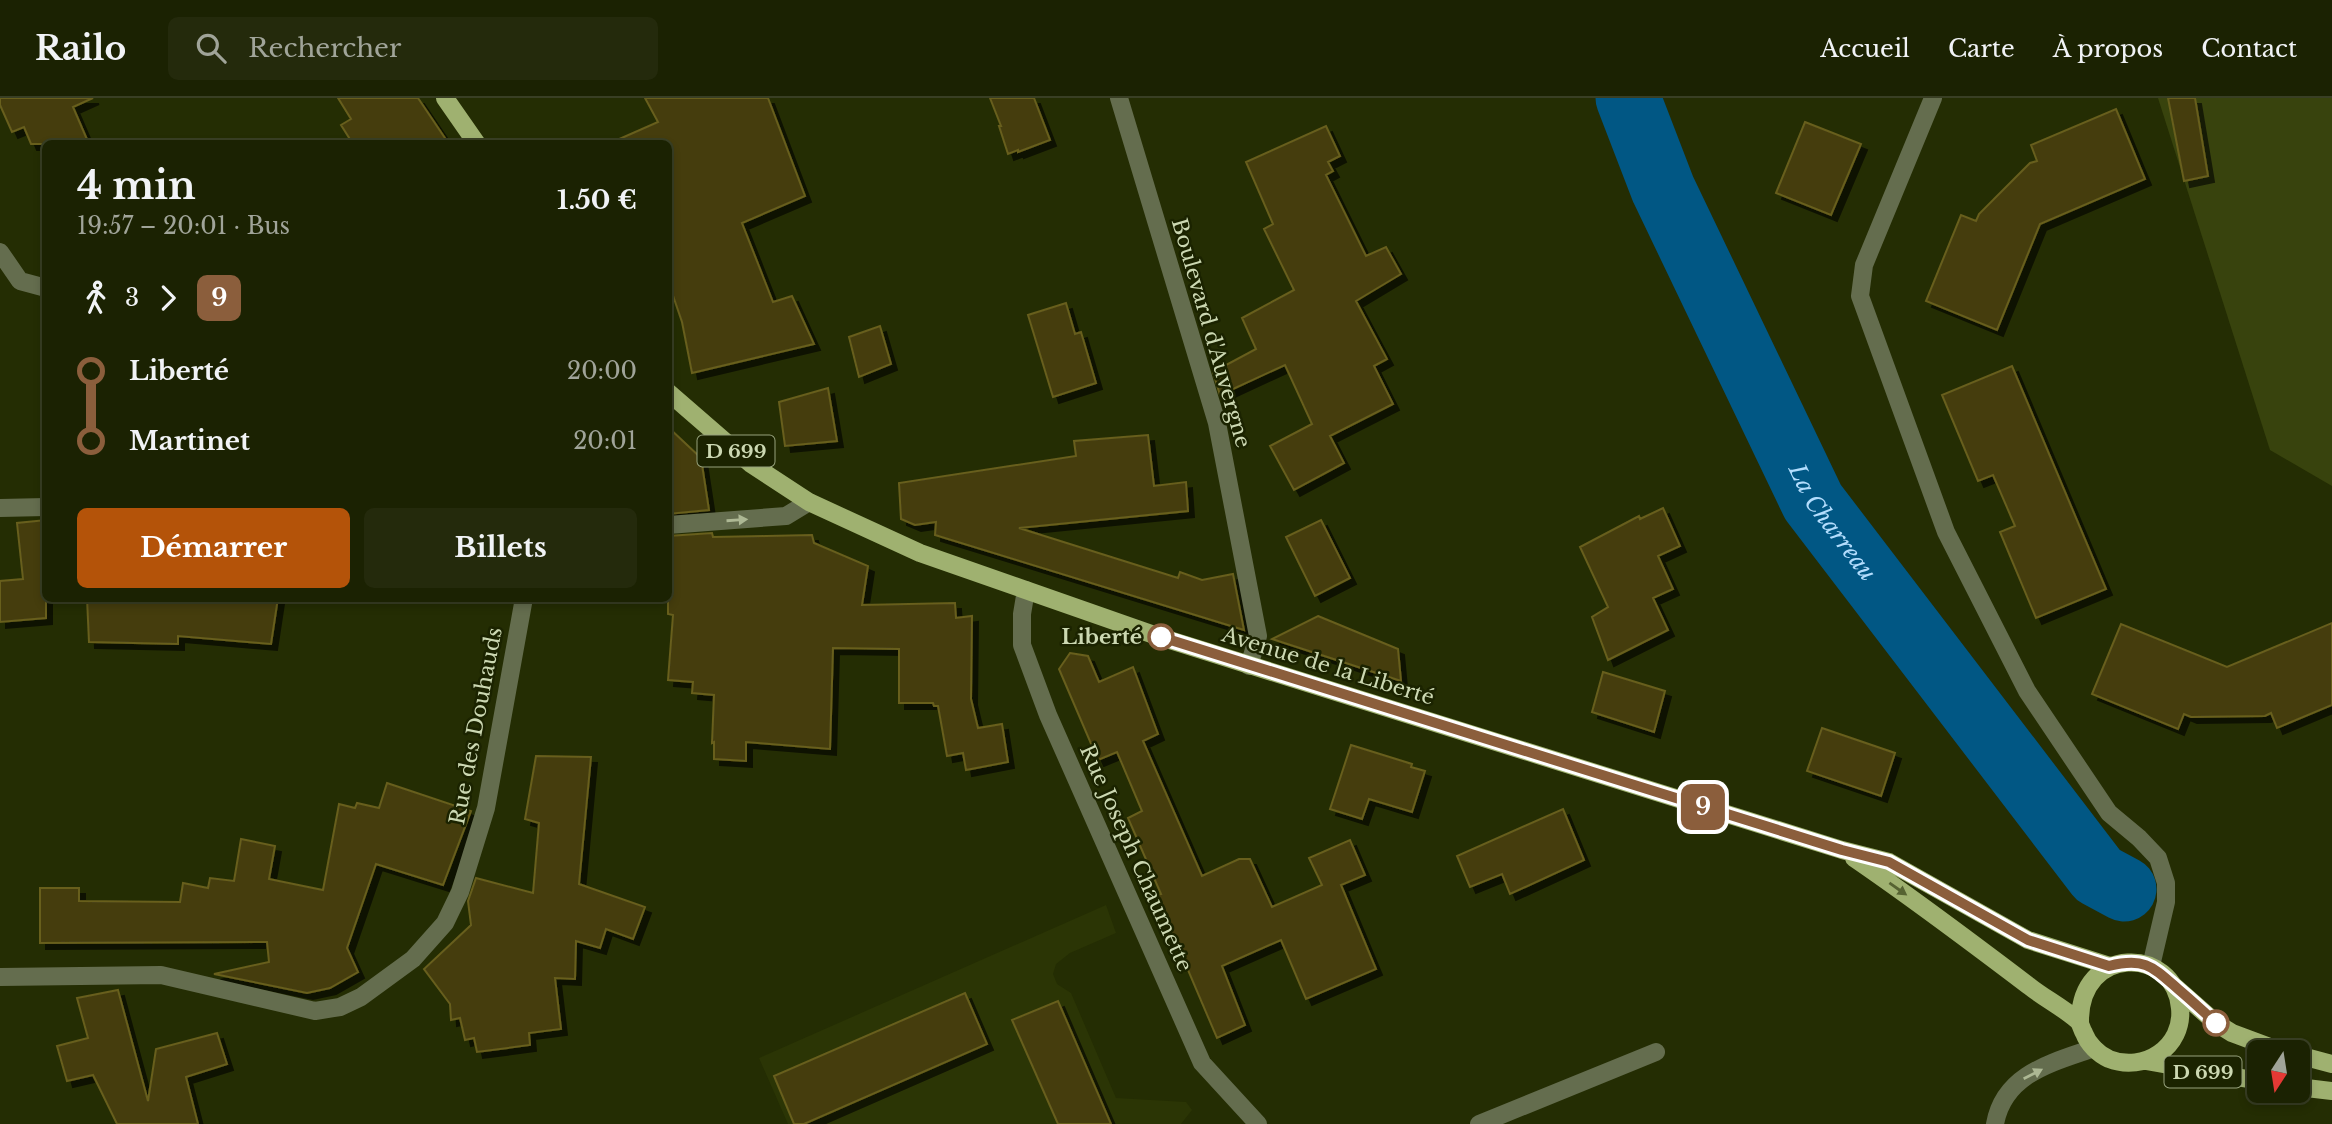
<!DOCTYPE html>
<html lang="fr">
<meta charset="utf-8">
<style>
body{margin:0;font-family:"Libre Baskerville",serif;background:#242a0c;color:#f1f3f6;height:100vh;display:flex;flex-direction:column;font-size:26px;white-space:nowrap}
*{box-sizing:border-box;margin:0}
p{font-size:23px;color:#a0a499}
.icon{flex:none;width:38px;height:38px;fill:none;stroke:currentColor;stroke-width:2;stroke-linecap:round;stroke-linejoin:round}
.map{position:relative;flex:1;overflow:hidden}
.details{position:absolute;left:42px;top:42px;width:630px;height:462px;display:flex;flex-direction:column;background:#1b2202;border-radius:10px;box-shadow:0 4px 10px #0003,0 0 0 2px #393f24}
.details>*{flex:none}
.badge{padding:0 14px;border-radius:10px;font-size:24px;line-height:46px}
.needle{width:46px;rotate:192deg}
.fabs{position:absolute;left:2247px;top:942px;display:grid;gap:14px}
.fabs a{display:grid;place-items:center;width:63px;height:63px;border-radius:10px;background:#1b2202;box-shadow:0 4px 10px #0003,0 0 0 2px #393f24;font-size:35px}
.map>.badge{position:absolute;translate:-50% -50%;box-shadow:0 0 0 4px #fff}
.legs{display:flex;align-items:center;gap:10px;height:77px;padding:0 35px;font-size:23px}
.legs p{margin-inline-start:auto}
.summary{display:flex;align-items:center;justify-content:space-between;height:119px;padding:0 35px}
h1{font-size:38px;font-weight:700;line-height:52px}
.cta{display:flex;gap:14px;margin-top:auto;padding:14px 35px}
.cta a{flex:1;height:80px;border-radius:10px;background:#b45309;color:#fff;font-size:28px;font-weight:700;line-height:80px;text-align:center}
.cta a+a{background:#242a0c;color:#f1f3f6}
ul{padding:0 35px;list-style:none}
li{display:flex;align-items:center;gap:24px;height:70px;font-size:26px}
li i{display:grid;place-items:center;width:10px;height:100%;margin:0 9px;background:currentColor}
li i::after{content:'';width:18px;height:18px;margin:-9px;border:5px solid;border-radius:50%;background:#1b2202}
li p{margin-inline-start:auto}
li:first-child i{background:linear-gradient(#0000 50%,currentColor 0)}
li:last-child i{background:linear-gradient(currentColor 50%,#0000 0)}
header{display:flex;align-items:center;gap:42px;box-sizing:border-box;height:98px;padding:0 35px;background:#1b2202;border-bottom:2px solid #393f24}
header strong{font-size:33px}
nav{display:flex;gap:38px;margin-inline-start:auto;font-size:24px}
.search{width:490px;height:63px;background:#242a0c;display:flex;align-items:center;gap:18px;box-sizing:border-box;padding:0 24px;border-radius:10px;color:#a0a499;font-size:26px}
.map>svg:first-child{display:block}
.built{fill:#2b3505}
.green{fill:#38430d}
.lines{fill:none;stroke-linecap:round;stroke-linejoin:round}
.river{stroke:#015784;stroke-width:65}
.building{fill:#453e11;stroke:#675e1d;stroke-width:2;filter:url(#shadow)}
.minor{stroke:#646d4e;stroke-width:18}
.major{stroke:#9fb170;stroke-width:18}
.oneway{fill:#adb894}
.oneway2{fill:#566332}
.line-1-casing{stroke:#fff;stroke-width:16}
.line-1{stroke:#8b5e3c;stroke-width:10}
.stop-1-dot{fill:#fff;stroke:#8b5e3c;stroke-width:3.5}
.labels{text-anchor:middle;dominant-baseline:central;stroke-width:5;stroke-linejoin:round;paint-order:stroke}
.shield{fill:#1b2300;stroke:#97a27d;stroke-width:2}
.shield-label{font-size:19px;font-weight:bold;fill:#ccd8b2}
.street-label{font-size:21px;fill:#ccd8b2;stroke:#1b2300}
.stop-label{font-size:21px;font-weight:bold;fill:#ccd8b2;stroke:#1b2300;text-anchor:end}
.water-label{font-size:23px;font-style:italic;fill:#b3ddfd;stroke:#1b2300}
</style>
<header>
<strong>Railo</strong>
<div class="search"><svg class="icon" aria-label="search" viewBox="0 0 24 24"><circle cx="10" cy="10" r="6"/><path d="M15 15l6 6"/></svg>Rechercher</div>
<nav><a>Accueil</a><a>Carte</a><a>À propos</a><a>Contact</a></nav>
</header>
<div class="map">
<svg width="2332" height="1026" viewBox="0 0 2332 1026">
<defs>
<filter id="shadow"><feDropShadow dx="6" dy="6" stdDeviation="0" flood-color="#0009"/></filter>
</defs>
<rect width="100%" height="100%" fill="#242d03"/>
<path class="built" d="M 1106,807 L 1116,835 L 1070,855 L 1056,866 L 1053,876 L 1057,886 L 1071,895 L 1116,1000 L 1186,1004 L 1192,1012 L 1181,1026 L 788,1026 L 759,960 Z"/>
<path class="green" d="M 2158,0 L 2332,0 L 2332,388 L 2270,352 Z"/>
<g class="lines">
<path class="river" id="s1" d="M 1628,0 L 1663,91 L 1813,404 L 2098,777 L 2124,791"/>
</g>
<path class="building" d="M 0,0 L 93,0 L 73,9 L 89,46 L 31,46 L 24,29 L 12,34 L 0,7 Z
M 338,0 L 418,0 L 449,46 L 353,46 L 341,27 L 351,21 Z
M 645,0 L 768,0 L 805,98 L 742,125 L 773,204 L 792,198 L 814,246 L 692,275 L 682,224 L 668,183 L 668,46 L 608,46 L 658,24 Z
M 990,0 L 1034,0 L 1050,42 L 1018,54 L 1018,52 L 1008,56 L 999,28 L 1001,28 Z
M 2168,0 L 2195,0 L 2208,78 L 2184,83 Z
M 2116,11 L 2145,81 L 2040,126 L 1997,232 L 1926,203 L 1961,117 L 1976,123 L 1979,116 L 2030,65 L 2037,63 L 2031,47 Z
M 1805,24 L 1861,46 L 1831,117 L 1776,95 Z
M 1326,28 L 1340,58 L 1328,64 L 1333,73 L 1326,77 L 1366,158 L 1386,149 L 1401,176 L 1356,203 L 1387,261 L 1374,268 L 1393,306 L 1330,338 L 1344,365 L 1294,392 L 1270,348 L 1312,326 L 1285,267 L 1220,297 L 1213,274 L 1256,251 L 1242,220 L 1294,192 L 1264,131 L 1273,126 L 1246,64 Z
M 1066,205 L 1075,236 L 1081,234 L 1096,285 L 1053,299 L 1028,217 Z
M 880,228 L 891,266 L 859,279 L 849,239 Z
M 2012,268 L 2106,491 L 2036,520 L 2000,434 L 2015,428 L 1993,377 L 1978,383 L 1942,297 Z
M 828,290 L 837,343 L 785,348 L 779,304 Z
M 668,329 L 701,360 L 709,412 L 668,416 Z
M 1148,337 L 1154,388 L 1186,384 L 1188,413 L 1019,430 L 1178,480 L 1180,474 L 1202,482 L 1233,476 L 1244,532 L 935,437 L 936,424 L 915,427 L 901,421 L 899,385 L 1076,358 L 1074,343 Z
M 1663,410 L 1680,448 L 1658,458 L 1673,491 L 1653,500 L 1668,532 L 1608,562 L 1592,519 L 1608,509 L 1580,449 L 1639,418 L 1640,421 Z
M 46,422 L 46,520 L 0,524 L 0,483 L 23,481 L 17,425 Z
M 1321,422 L 1350,480 L 1315,498 L 1286,439 Z
M 712,435 L 713,439 L 812,437 L 814,445 L 868,468 L 862,507 L 955,505 L 956,520 L 972,518 L 971,601 L 978,630 L 1002,626 L 1008,664 L 966,672 L 963,655 L 947,658 L 938,608 L 934,608 L 933,605 L 899,605 L 899,551 L 833,550 L 830,651 L 746,644 L 746,663 L 714,661 L 714,644 L 712,645 L 714,597 L 692,595 L 693,584 L 668,582 L 673,517 L 668,516 L 668,438 Z
M 87,500 L 278,500 L 271,546 L 178,538 L 178,546 L 89,544 Z
M 1318,518 L 1398,551 L 1401,583 L 1272,541 Z
M 2332,525 L 2332,607 L 2277,630 L 2271,615 L 2265,618 L 2191,619 L 2184,616 L 2178,631 L 2092,596 L 2121,526 L 2227,569 Z
M 1070,555 L 1088,558 L 1099,584 L 1133,569 L 1158,636 L 1143,643 L 1202,778 L 1239,761 L 1250,761 L 1272,809 L 1322,787 L 1309,760 L 1350,742 L 1365,777 L 1341,787 L 1376,871 L 1306,901 L 1281,842 L 1222,868 L 1245,927 L 1217,940 L 1156,797 L 1161,796 L 1128,720 L 1142,713 L 1117,654 L 1098,662 L 1059,571 Z
M 1603,574 L 1665,593 L 1654,634 L 1592,614 Z
M 1822,630 L 1895,655 L 1881,698 L 1807,673 Z
M 1351,647 L 1412,666 L 1411,669 L 1425,673 L 1412,714 L 1369,701 L 1362,721 L 1330,711 Z
M 536,658 L 591,659 L 579,786 L 645,809 L 633,841 L 606,831 L 600,850 L 576,843 L 575,881 L 555,880 L 561,931 L 529,935 L 530,947 L 477,954 L 474,940 L 465,942 L 460,920 L 451,922 L 450,906 L 424,871 L 471,827 L 468,803 L 476,780 L 533,795 L 539,725 L 525,721 Z
M 387,685 L 471,713 L 443,787 L 376,766 L 347,850 L 358,874 L 330,890 L 307,895 L 214,876 L 269,864 L 267,844 L 40,845 L 40,790 L 79,790 L 79,803 L 180,804 L 183,785 L 208,790 L 210,780 L 234,783 L 241,741 L 275,748 L 269,781 L 323,792 L 339,706 L 355,710 L 357,705 L 379,710 Z
M 1563,711 L 1584,762 L 1510,796 L 1502,776 L 1470,789 L 1457,758 Z
M 118,892 L 148,1003 L 156,951 L 217,935 L 227,966 L 186,979 L 198,1026 L 117,1026 L 93,977 L 67,983 L 57,948 L 88,940 L 77,900 Z
M 965,895 L 987,946 L 804,1026 L 794,1026 L 774,978 Z
M 1058,903 L 1111,1026 L 1058,1026 L 1012,922 Z"/>
<g class="lines">
<path class="minor" d="M 1119,0 L 1217,325 L 1258,538 L 1249,568
M 1933,0 L 1864,167 L 1860,198 L 1946,434 L 2027,593 L 2109,715 L 2139,740 L 2158,760 L 2166,785 L 2166,804 L 2151,868
M 0,154 L 20,183 L 46,190
M 0,410 L 46,409
M 668,427 L 786,418 L 809,404
M 1026,492 L 1022,516 L 1022,547 L 1048,617 L 1202,965 L 1258,1026
M 0,879 L 161,877 L 315,913 L 340,909 L 361,899 L 413,861 L 445,825 L 460,794 L 486,710 L 524,500
M 1479,1026 L 1656,954
M 1995,1026 C 2004,976 2051,965 2094,950"/>
<path class="major" d="M 445,0 L 477,46
M 668,294 L 751,366 L 809,404 L 920,455 L 1160,539 L 1842,752 L 1889,764 L 2028,842 L 2110,868
M 1854,760 C 1914,801 1971,844 2029,888 C 2044,900 2062,909 2077,922 C 2081,925 2081,930 2084,935 C 2088,946 2098,956 2109,961 C 2144,975 2184,949 2180,910 C 2175,848 2079,846 2080,924
M 2174,888 L 2216,925 L 2232,935 L 2283,954
M 2298,957 L 2332,966
M 2146,963 L 2259,983
M 2298,989 L 2332,993"/>
</g>
<defs><path id="oneway-solid" d="M-6-.8H1V-3.2L6.5 0L1 3.2V.8H-6Z" transform="scale(1.75)"/></defs>
<g class="oneway">
<use href="#oneway-solid" transform="translate(737 422) rotate(-4)"/>
<use href="#oneway-solid" transform="translate(2033 976) rotate(-27)"/>
</g>
<use class="oneway2" href="#oneway-solid" transform="translate(1898 791) rotate(35)"/>
<g class="lines">
<defs>
<path id="line-1" d="M 1161,539 L 1842,752 L 1889,764 L 2028,842 L 2109,868 C 2145,859 2153,869 2178,891 C 2191,902 2203,913 2216,925"/>
</defs>
<use href="#line-1" class="line-1-casing"/>
<use href="#line-1" class="line-1"/>
</g>
<g class="stop-1-dot">
<circle cx="1161" cy="539" r="12"/>
<circle cx="2216" cy="925" r="12"/>
</g>
<g class="labels">
<g class="shield">
<rect x="697.5" y="337.5" width="77" height="31" rx="5"/>
<rect x="2164.5" y="958.5" width="77" height="31" rx="5"/>
</g>
<g class="shield-label">
<text x="736" y="353">D 699</text>
<text x="2203" y="974">D 699</text>
</g>
<g class="street-label">
<text transform="translate(1211 235) rotate(74)">Boulevard d'Auvergne</text>
<text transform="translate(1328 568) rotate(17)">Avenue de la Liberté</text>
<text transform="translate(476 628) rotate(-79)">Rue des Douhauds</text>
<text transform="translate(1136 760) rotate(66)">Rue Joseph Chaumette</text>
</g>
<g class="stop-label">
<text x="1142" y="539">Liberté</text>
</g>
<g class="water-label">
<text stroke="none"><textPath href="#s1" startOffset="472">La Charreau</textPath></text>
</g>
</g>
</svg>
<div class="fabs">
<a><svg class="needle" viewBox="-14 -14 28 28"><path d="M0-13l5 13h-10z" fill="#e53935"/><path d="M0 13l5-13h-10z" fill="#a0a499"/></svg></a>
</div>
<b class="badge" style="left:1703px;top:709px;background:#8b5e3c;color:#fff">9</b>
<section class="details">
<div class="summary"><div><h1>4 min</h1><p>19:57 – 20:01 · Bus</p></div><b>1.50 €</b></div>
<div class="legs"><svg class="icon" aria-label="walk" viewBox="0 0 24 24"><circle cx="13" cy="4" r="2"/><path d="M13 8l-2 6 4 7M11 14l-3 7M7 12l3-4h3l4 4"/></svg>3<svg class="icon" aria-label="forward" viewBox="0 0 24 24"><path d="M9 5l7 7-7 7"/></svg><b class="badge" style="background:#8b5e3c;color:#fff">9</b></div>
<ul>
<li><i style="color:#8b5e3c"></i><b>Liberté</b><p>20:00</p></li>
<li><i style="color:#8b5e3c"></i><b>Martinet</b><p>20:01</p></li>
</ul>
<div class="cta"><a>Démarrer</a><a>Billets</a></div>
</section>
</div>
